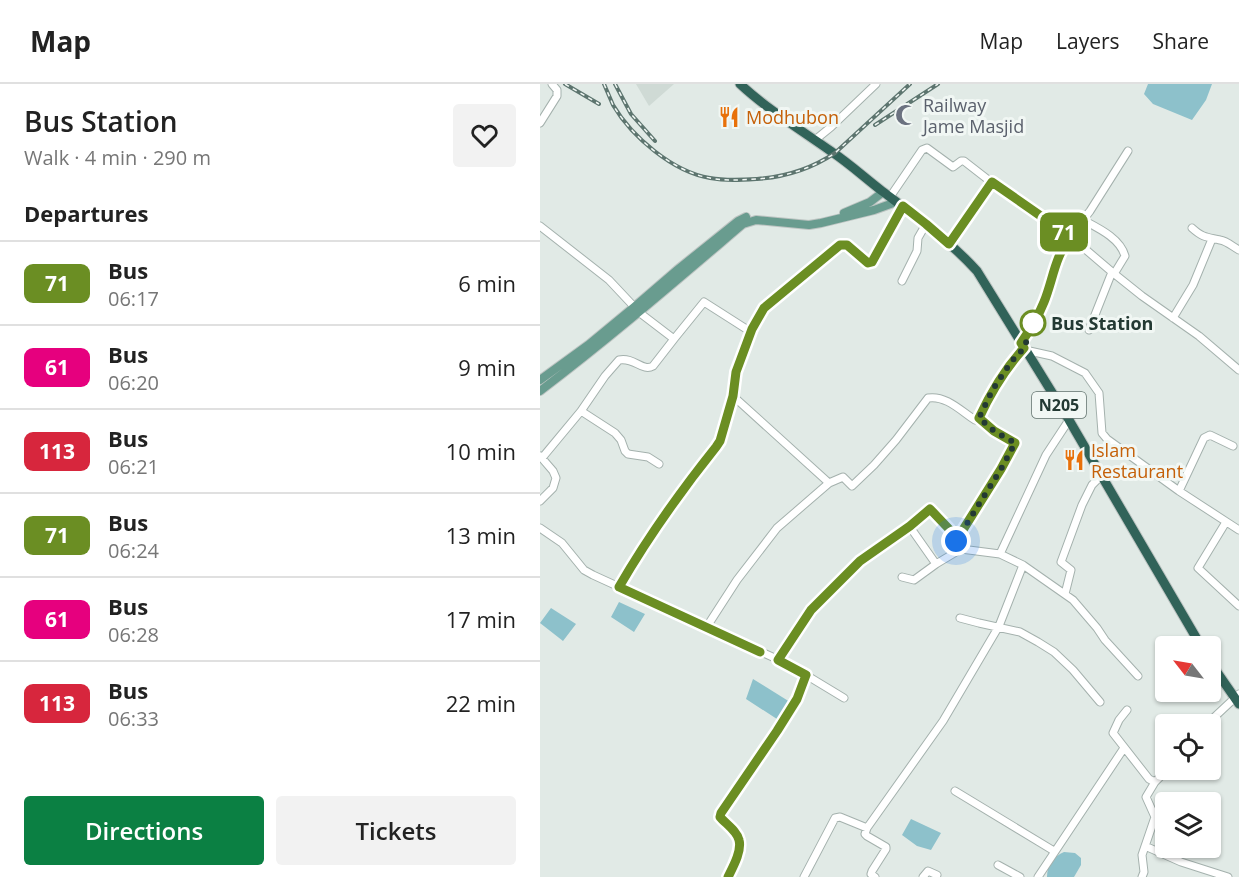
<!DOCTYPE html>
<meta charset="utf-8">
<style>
body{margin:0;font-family:"Open Sans",sans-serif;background:#f2f2f2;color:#222;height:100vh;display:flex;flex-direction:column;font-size:22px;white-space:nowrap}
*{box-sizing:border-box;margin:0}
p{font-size:20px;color:#767676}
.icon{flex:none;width:33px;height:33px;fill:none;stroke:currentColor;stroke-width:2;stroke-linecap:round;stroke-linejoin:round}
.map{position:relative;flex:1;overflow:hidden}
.details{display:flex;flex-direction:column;background:#fff;width:540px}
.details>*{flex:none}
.badge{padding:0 12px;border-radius:9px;font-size:21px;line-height:39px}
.needle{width:39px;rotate:301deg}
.controls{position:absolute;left:615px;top:552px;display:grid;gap:12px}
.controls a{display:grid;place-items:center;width:66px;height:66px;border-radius:6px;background:#fff;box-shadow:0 2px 4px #0004;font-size:30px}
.you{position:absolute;width:30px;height:30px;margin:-15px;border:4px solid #fff;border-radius:50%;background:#1a73e8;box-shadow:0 0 0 9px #1a73e833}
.map>.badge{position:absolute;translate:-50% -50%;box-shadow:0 0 0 3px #fff}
h2{padding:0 24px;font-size:22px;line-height:54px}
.round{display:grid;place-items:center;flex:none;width:63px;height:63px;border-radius:6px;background:#f2f2f2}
.overview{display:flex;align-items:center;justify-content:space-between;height:102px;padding:0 24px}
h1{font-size:28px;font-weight:600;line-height:45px}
.cta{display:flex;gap:12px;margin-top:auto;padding:12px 24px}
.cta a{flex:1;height:69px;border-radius:6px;background:#0b8043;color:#fff;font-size:24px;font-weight:600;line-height:69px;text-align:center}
.cta a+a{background:#f2f2f2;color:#222}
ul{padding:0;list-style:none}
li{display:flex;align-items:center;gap:18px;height:84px;padding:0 24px;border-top:2px solid #e0e0e0}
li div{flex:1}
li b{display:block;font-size:22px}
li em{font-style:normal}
li .badge{min-width:66px;font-weight:700;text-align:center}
header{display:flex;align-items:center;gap:36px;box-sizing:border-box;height:84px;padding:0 30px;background:#fff;border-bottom:2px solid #e0e0e0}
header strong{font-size:28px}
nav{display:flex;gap:33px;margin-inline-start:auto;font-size:21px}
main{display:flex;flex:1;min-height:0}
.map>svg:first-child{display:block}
.built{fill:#cfdad5}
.water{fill:#8dc1cb}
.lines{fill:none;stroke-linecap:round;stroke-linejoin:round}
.minor-casing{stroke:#a4b1ad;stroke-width:9}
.major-casing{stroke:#bdc4c2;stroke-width:10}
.highway-casing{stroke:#bdc4c2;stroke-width:11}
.minor{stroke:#fff;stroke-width:7}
.major{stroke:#699c8f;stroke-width:8}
.highway{stroke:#316359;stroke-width:9}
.rail-casing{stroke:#5d756f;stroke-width:4}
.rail{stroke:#f1f7f4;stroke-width:1.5;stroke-dasharray:4.5;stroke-linecap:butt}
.line-casing{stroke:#fff;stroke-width:14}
.line{stroke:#6b8e23;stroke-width:9}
.walk{stroke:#233933;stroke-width:6;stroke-dasharray:0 10.8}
.stop-dot{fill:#fff;stroke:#6b8e23;stroke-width:3}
.labels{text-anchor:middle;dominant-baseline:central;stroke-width:6;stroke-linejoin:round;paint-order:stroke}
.shield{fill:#f1f7f4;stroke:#61726d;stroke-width:1.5}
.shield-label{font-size:16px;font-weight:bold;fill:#233933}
.worship-label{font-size:18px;fill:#5b616d;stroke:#f1f7f4;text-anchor:start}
.food-label{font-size:18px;fill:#c56008;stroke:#f1f7f4;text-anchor:start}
.stop-label{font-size:18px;font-weight:bold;fill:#233933;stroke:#f1f7f4;text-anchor:start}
</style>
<header>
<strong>Map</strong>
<nav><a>Map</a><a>Layers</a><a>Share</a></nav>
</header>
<main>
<section class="details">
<div class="overview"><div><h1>Bus Station</h1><p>Walk · 4 min · 290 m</p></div><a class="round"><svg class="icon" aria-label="heart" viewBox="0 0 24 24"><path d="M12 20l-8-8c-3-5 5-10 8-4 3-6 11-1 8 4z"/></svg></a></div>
<h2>Departures</h2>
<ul>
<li><span class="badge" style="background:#6b8e23;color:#fff">71</span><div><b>Bus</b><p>06:17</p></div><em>6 min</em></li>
<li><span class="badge" style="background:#e6007e;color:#fff">61</span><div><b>Bus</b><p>06:20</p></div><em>9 min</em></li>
<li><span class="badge" style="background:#d7263d;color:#fff">113</span><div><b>Bus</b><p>06:21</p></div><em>10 min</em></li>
<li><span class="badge" style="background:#6b8e23;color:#fff">71</span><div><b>Bus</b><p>06:24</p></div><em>13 min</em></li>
<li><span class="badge" style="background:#e6007e;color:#fff">61</span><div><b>Bus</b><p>06:28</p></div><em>17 min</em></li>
<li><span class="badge" style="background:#d7263d;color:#fff">113</span><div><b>Bus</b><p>06:33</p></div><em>22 min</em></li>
</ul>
<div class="cta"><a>Directions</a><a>Tickets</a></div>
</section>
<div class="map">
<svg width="699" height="793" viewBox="0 0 699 793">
<rect width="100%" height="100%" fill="#e1eae6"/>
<path class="built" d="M 96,0 L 134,0 L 109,22 Z"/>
<path class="water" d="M 608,0 L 672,0 L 666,16 L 652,36 L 613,20 L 604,10 Z
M 79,518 L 105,530 L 94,548 L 71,533 Z
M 11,524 L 36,540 L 23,557 L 0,539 Z
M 213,595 L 250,618 L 240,637 L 206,615 Z
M 371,735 L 401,749 L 391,766 L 377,762 L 362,751 Z
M 524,768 L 535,769 L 541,774 L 541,781 L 534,793 L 507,793 C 507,781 514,772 524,768 Z"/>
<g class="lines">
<defs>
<path id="minor" d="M 0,39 L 17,12 L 17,6 L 12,0
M 275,56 L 291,43 L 336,0
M 350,113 L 382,66 L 387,64 L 413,83 L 421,77 L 424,77 L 451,98 L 531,153 L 572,188 L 602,212 L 659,252 L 699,286
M 543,136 C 558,144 580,154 585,172 L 574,190
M 0,142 L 69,196 L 100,229 L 134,255 L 113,282 C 102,288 95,273 79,276 L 65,292 L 41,327 L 2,374
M 652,144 C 663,154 667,153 680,156 C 687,157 693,163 699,166
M 409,160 L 451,98
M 362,197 L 377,167 L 378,154 L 386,140
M 633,234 L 653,201 L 672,155
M 549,246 L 572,188
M 134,255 L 164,218 L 211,248
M 481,259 L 491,244 L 504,218 L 511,198 L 514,184 L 526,158 L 550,127 L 588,67
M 485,266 L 512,272 L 545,289 L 559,309 L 562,349 L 567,355 L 639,407 L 699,446
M 193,312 L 196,288 L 212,245 L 224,224 L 300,161 L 307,161 L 328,179 L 331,180 L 338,169 L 349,146 L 363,122
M 41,327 L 75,349 L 81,356 L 85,367 L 88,370 L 108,373 L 119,380
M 0,372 L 13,387 L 16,394 L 13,404 L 0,417
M 639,407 L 664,354 L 670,351 L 693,362
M 686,438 L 658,484 L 699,522
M 370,443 L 390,425 L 409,445 L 418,460
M 0,444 L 22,459 L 44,486 L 53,491 L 239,576 L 266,591 C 246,641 212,685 181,729 L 180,733 C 185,739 192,745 197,751 C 205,764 193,782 188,793
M 416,457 L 461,385 L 475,359 L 454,347 L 439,334
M 483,481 L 533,516 L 557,544 L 565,556 L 598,592
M 362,493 L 374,496 L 396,480
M 79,503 L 99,468 L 139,410 L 176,363 L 180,356 L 193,312 L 289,399
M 525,510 L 531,486 L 521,478 L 542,421 L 552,401 L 562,391
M 420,534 L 439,539 L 480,548 L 498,558 L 514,568 L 533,586 L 560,618
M 166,544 L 197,496 L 237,444 L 289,399 L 303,393 L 312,402 L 334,381 L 356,356 L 388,314 C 406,311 421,327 435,336 L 439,334 C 451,308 464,285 484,264
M 239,576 L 271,527 L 319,477 L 370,443 L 396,480 L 421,465 L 460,470
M 266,591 L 304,614
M 587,626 L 579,636 L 573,649 L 609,695 L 615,698
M 667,640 L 699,610
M 415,707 L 514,767
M 327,744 L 325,750 L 327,752 L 346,763 L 346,765 L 332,787 L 331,790 L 335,793
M 605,762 L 641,778 L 688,793
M 458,781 L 480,793
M 264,793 L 295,734 L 300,733 L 327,744 L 403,637 L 459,542 L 483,481 L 460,470 L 506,371 L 529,336
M 383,793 L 388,787 L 397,791
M 498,793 L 584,664
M 602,793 L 604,788 L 602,771 L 615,733 L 606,713 L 615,698 L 627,686"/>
<path id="major" d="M 304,129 L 330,118 L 343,108
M 0,296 L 48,261 L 94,223 L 137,186 L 198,137 L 206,133
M 0,307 C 70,254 136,197 203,140 L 216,136 L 269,141 L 281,139 L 334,126 L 356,118"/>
<path id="highway" d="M 200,0 C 228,26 261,46 292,68 C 310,80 325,94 342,107 C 375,132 409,156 437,187 L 529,336 L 661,562
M 670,578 L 699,620"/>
</defs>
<use href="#minor" class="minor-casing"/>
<use href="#major" class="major-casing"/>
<use href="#highway" class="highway-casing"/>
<use href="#minor" class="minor"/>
<use href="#major" class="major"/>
<use href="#highway" class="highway"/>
<defs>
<path id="rail" d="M 25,0 L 59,20
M 64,0 C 67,7 70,14 73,21 C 92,53 133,88 170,94 C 186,97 201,96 217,95 C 245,93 271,85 295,69 L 370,0
M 75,0 L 91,30 L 115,57
M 335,41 L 398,0"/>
</defs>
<use href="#rail" class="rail-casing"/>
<use href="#rail" class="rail"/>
</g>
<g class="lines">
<defs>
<path id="line" d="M 188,793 C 193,783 202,767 199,756 C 197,747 186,740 180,733 L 181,729 L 237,647 L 257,615 L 266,591 L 238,576 L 271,526 L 320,477 L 370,442 L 390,425 L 409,445 L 416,457 L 461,385 L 475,359 L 454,347 L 439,334 C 451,308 465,285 484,264 L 481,259 C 490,246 498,233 504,218 C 513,196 515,171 531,153 L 452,98 L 409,160 L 386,140 L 363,122 L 332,178 L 328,179 L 307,161 L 300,161 L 224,224 L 212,245 L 196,288 L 193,312 L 180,357 L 176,363 C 140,408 108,453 79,503 L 220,568"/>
</defs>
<use href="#line" class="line-casing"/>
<use href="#line" class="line"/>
<path class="walk" d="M 416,457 L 461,385 L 475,359 L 454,347 L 439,334 L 453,305 L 471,278 L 484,264 L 493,239"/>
</g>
<defs>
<symbol id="mosque-bare" viewBox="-9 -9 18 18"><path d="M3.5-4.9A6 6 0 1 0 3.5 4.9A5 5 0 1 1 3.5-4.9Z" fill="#6b7280" stroke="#f1f7f4" stroke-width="2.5" paint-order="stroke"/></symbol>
<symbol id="restaurant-bare" viewBox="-9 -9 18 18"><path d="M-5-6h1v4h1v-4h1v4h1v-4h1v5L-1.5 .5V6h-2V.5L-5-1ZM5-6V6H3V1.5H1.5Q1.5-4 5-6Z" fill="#e8710a" stroke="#f1f7f4" stroke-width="2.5" paint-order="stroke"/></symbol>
</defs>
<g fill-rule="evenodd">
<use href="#mosque-bare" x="351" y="16" width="30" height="30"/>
<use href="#restaurant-bare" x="174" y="18" width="30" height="30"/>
<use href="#restaurant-bare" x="519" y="361" width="30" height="30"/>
</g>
<circle class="stop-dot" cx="493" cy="239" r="12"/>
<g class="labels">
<rect class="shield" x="492" y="308" width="54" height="26" rx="4.5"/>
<g class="shield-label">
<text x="519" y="321">N205</text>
</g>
<g class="worship-label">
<text x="383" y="21">Railway<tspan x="383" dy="21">Jame Masjid</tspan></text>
</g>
<g class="food-label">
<text x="206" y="33">Modhubon</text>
<text x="551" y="366">Islam<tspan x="551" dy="21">Restaurant</tspan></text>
</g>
<g class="stop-label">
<text x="511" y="239">Bus Station</text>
</g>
</g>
</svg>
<div class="controls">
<a><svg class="needle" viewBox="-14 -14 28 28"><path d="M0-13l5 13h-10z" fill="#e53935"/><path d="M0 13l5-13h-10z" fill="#767676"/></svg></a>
<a><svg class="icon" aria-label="locate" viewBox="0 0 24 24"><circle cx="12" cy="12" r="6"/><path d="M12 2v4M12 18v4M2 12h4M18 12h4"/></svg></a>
<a><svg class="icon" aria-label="layers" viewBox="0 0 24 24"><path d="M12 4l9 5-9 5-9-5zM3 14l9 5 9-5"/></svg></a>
</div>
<div class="you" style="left:416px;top:457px"></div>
<b class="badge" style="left:524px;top:148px;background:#6b8e23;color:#fff">71</b>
</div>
</main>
